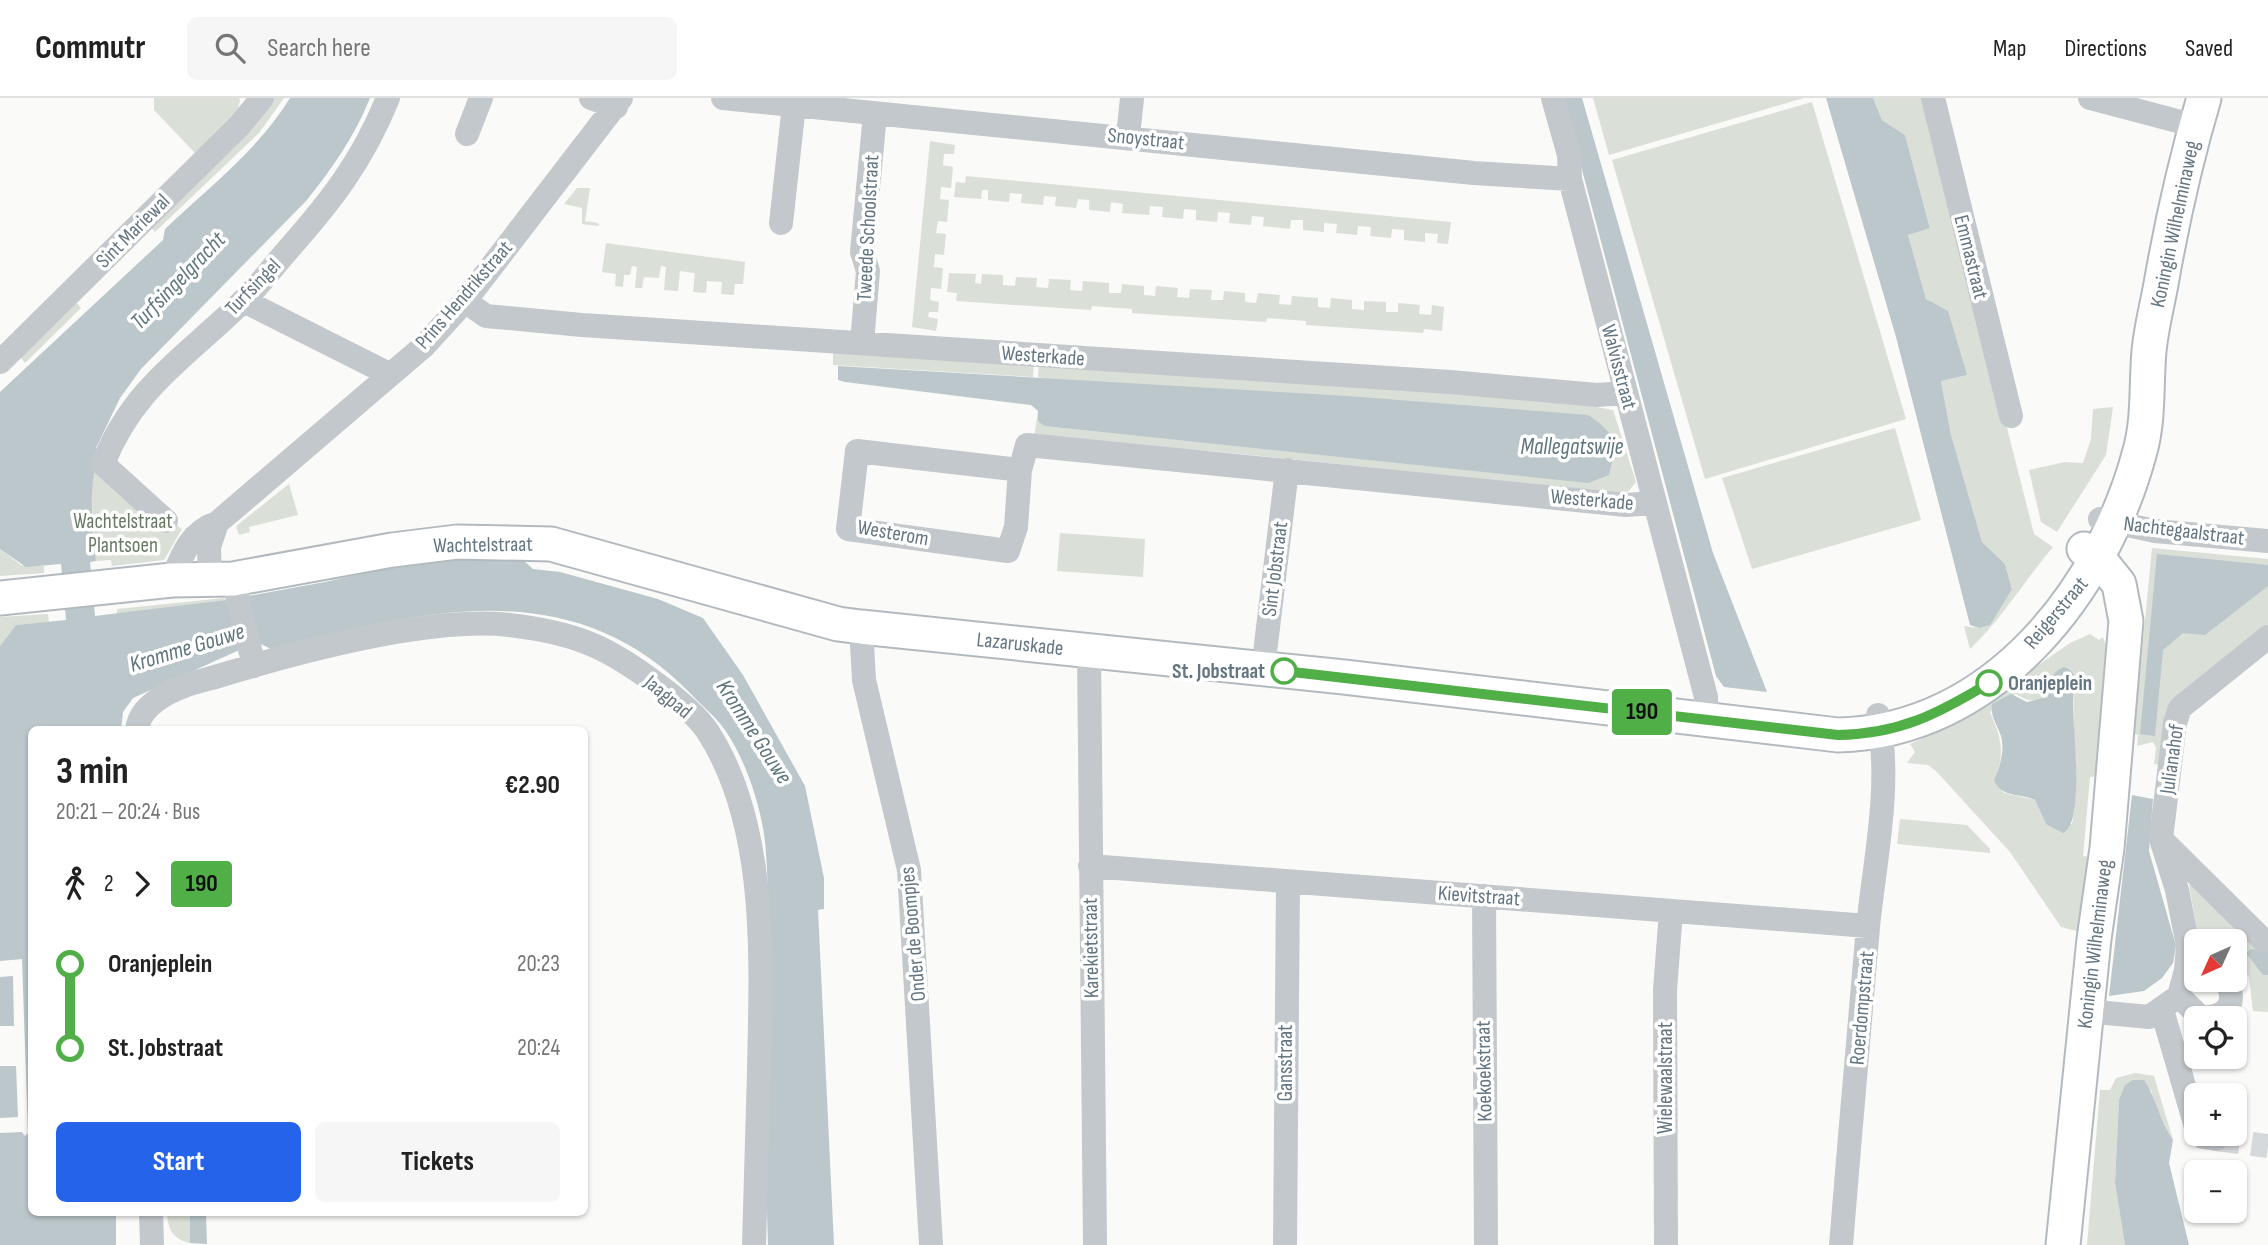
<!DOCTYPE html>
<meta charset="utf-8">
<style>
body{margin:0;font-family:"Sofia Sans Condensed",sans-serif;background:#f6f6f6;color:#222;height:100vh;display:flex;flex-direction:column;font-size:26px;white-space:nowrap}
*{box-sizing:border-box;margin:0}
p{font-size:23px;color:#767676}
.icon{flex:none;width:38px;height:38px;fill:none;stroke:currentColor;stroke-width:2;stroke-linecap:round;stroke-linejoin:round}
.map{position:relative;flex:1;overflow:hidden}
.sheet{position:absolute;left:28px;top:628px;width:560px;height:490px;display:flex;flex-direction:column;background:#fff;border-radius:10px;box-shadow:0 2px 5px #0004}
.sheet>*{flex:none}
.badge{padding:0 14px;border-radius:5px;font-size:24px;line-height:46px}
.needle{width:46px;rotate:225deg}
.buttons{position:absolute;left:2184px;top:831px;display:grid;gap:14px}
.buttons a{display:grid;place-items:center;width:63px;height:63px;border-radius:10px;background:#fff;box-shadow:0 2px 5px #0004;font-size:35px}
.map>.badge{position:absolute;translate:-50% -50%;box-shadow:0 0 0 4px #fff}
.legs{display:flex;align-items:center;gap:10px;height:77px;padding:0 28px;font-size:23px}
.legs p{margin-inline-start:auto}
.summary{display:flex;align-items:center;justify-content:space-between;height:119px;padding:0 28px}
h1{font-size:38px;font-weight:700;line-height:52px}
.action{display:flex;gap:14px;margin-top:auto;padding:14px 28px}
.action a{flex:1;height:80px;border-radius:10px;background:#2563eb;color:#fff;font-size:28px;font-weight:700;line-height:80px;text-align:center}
.action a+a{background:#f6f6f6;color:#222}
ul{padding:0 28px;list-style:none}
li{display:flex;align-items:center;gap:24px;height:84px;font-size:26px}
li i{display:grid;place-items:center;width:10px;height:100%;margin:0 9px;background:currentColor}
li i::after{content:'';width:18px;height:18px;margin:-9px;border:5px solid;border-radius:50%;background:#fff}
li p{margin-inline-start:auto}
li:first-child i{background:linear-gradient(#0000 50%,currentColor 0)}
li:last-child i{background:linear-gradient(currentColor 50%,#0000 0)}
header{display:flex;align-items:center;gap:42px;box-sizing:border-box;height:98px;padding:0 35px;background:#fff;border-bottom:2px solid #e0e0e0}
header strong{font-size:33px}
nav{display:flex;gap:38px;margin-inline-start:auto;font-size:24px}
.search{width:490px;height:63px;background:#f6f6f6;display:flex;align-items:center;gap:18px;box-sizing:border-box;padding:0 24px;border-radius:10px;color:#767676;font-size:26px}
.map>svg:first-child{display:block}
.green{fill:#dadfd7;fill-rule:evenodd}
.water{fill:#bbc7cb}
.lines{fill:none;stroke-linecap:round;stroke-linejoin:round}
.minor-tunnel{stroke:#d5d9db;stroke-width:24;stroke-dasharray:24 12;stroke-linecap:butt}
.secondary-casing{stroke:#b3babf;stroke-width:37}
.minor{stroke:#c3c8cc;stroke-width:24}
.secondary{stroke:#fff;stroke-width:33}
.line-1-casing{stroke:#fff;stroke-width:16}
.line-1{stroke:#50af46;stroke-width:10}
.stop-1-dot{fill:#fff;stroke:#50af46;stroke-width:3.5}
.labels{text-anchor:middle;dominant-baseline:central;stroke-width:7;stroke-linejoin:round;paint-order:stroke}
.street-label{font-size:21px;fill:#657683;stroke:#fff}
.park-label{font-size:21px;fill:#687a64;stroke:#fff}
.stop-label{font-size:21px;font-weight:bold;fill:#657683;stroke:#fff;text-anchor:end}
.water-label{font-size:23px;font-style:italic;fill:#60757c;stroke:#fff}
</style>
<header>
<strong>Commutr</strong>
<div class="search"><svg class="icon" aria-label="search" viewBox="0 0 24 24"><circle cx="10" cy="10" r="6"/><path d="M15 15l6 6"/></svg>Search here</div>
<nav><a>Map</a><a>Directions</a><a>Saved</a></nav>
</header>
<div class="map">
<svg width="2268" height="1147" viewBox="0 0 2268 1147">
<rect width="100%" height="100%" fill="#fafaf8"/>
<path class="green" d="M 154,0 L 239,0 L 240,2 L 237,15 L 196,56 L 154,12 Z
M 272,0 L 284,0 L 259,35 L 155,134 L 148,126 Z
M 1593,0 L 1804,0 L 1609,57 Z
M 1873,0 L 1923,0 L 2034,436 L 2053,449 C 2024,483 2002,521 1970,551 L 1964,528 L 1979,530 L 2012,490 L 2005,466 L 1982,444 L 1951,337 L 1941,283 L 1966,277 L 1926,201 L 1908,137 L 1930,129 L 1905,37 L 1882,22 Z
M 1812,4 L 1906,321 L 1705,381 L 1612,62 Z
M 930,43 L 955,47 L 954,56 L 944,56 L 943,67 L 953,69 L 951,90 L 941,89 L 940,101 L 949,102 L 947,124 L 938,123 L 936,135 L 946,136 L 944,157 L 935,156 L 934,169 L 943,170 L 941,191 L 931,190 L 930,202 L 939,204 L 938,214 L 929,214 L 928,219 L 938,221 L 936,233 L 912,229 Z
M 966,78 L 1451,124 L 1448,146 L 1437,145 L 1438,136 L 1425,135 L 1425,144 L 1404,142 L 1404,132 L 1392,131 L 1391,140 L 1370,138 L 1371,129 L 1358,128 L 1357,137 L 1336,135 L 1337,126 L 1324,125 L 1324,134 L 1303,132 L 1303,122 L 1291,122 L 1290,131 L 1263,128 L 1264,119 L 1252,118 L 1251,127 L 1229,125 L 1230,115 L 1218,114 L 1217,124 L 1196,122 L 1196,112 L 1184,111 L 1183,121 L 1162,119 L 1163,109 L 1150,108 L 1149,117 L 1122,115 L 1123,106 L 1111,104 L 1110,114 L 1089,112 L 1089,102 L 1078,101 L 1076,110 L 1055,108 L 1056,99 L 1044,98 L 1043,107 L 1021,105 L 1022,96 L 1010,95 L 1009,104 L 988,102 L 988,92 L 982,92 L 981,101 L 954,99 L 956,84 L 965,85 Z
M 577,90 L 590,90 L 585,123 L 598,125 L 599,128 L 582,126 L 582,110 L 564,106 Z
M 606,145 L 745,164 L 743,186 L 735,186 L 734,197 L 721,196 L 722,184 L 707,183 L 706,195 L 693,194 L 695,175 L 680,173 L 678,193 L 664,192 L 666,169 L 661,168 L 659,180 L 644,179 L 642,190 L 635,190 L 637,169 L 632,168 L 630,177 L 624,177 L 623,189 L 615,188 L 616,176 L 602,174 Z
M 949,175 L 976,176 L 975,185 L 981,186 L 982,176 L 1003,177 L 1003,187 L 1015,188 L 1016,179 L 1037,180 L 1036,189 L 1048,190 L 1049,181 L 1071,182 L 1070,192 L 1082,193 L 1083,183 L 1109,185 L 1109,195 L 1121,195 L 1122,186 L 1144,188 L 1144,197 L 1155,198 L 1156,188 L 1178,190 L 1177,199 L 1189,200 L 1190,191 L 1212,192 L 1211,202 L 1223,202 L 1224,193 L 1245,195 L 1245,204 L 1256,205 L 1258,195 L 1280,197 L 1279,206 L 1291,207 L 1292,198 L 1318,200 L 1318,209 L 1330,210 L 1331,200 L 1352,202 L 1352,211 L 1364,212 L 1364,203 L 1386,204 L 1386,214 L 1398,214 L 1398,205 L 1420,207 L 1419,216 L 1431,217 L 1432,207 L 1444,209 L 1442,233 L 1424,231 L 1423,235 L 1306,227 L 1306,223 L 1267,220 L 1266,224 L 1250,223 L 1132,215 L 1132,211 L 1092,208 L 1091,212 L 956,203 L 957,195 L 947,194 Z
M 77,205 L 81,210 L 25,265 L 20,259 Z
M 833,249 L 1034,263 L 1033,279 L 833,267 Z
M 1039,263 L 1591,302 L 1591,308 L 1613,312 L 1636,384 L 1626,396 L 1221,354 L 1034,340 L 1038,313 L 1044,328 L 1504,376 L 1038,279 Z
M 2113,309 L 2106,357 L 2057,434 L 2041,424 L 2029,372 L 2065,364 L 2083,365 L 2091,341 L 2093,311 Z
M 1895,330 L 1921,422 L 1752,471 L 1722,380 Z
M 94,369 L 182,431 L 164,462 L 112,468 L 111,462 L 96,463 L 91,395 Z
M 289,386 L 298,417 L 249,429 L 250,434 L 239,437 L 236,428 Z
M 1060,435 L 1145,441 L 1143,479 L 1057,473 Z
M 2152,450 L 2268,461 L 2268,529 L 2167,612 L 2162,667 L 2154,666 L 2156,650 L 2153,644 L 2137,648 L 2138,637 L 2134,636 Z
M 0,451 L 21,467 L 44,468 L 44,475 L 0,478 Z
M 224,500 L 226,502 L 117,517 L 117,511 Z
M 48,516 L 49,524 L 16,527 L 0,548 L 0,519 Z
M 2090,536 L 2099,542 L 2103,539 L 2110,559 L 2098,678 L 2090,679 L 2083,758 L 2094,759 L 2080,834 L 2061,829 L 2010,754 L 1936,673 L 1928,667 L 1907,665 L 1915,654 L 1910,646 L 1952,627 L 2070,545 ZM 2075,580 C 2069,629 2082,678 2072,726 L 2046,726 L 2035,702 L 2004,695 L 1994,682 C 2006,656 2001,639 1990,614 L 2016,596 C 2039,612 2055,594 2075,580 Z
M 1900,721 L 1967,727 L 1990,751 L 1990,755 L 1897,746 Z
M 2202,785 L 2268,848 L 2263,877 L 2268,877 L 2268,914 L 2253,913 L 2249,879 L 2235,863 L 2235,844 L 2199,843 L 2189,787 Z
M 2135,975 L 2154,978 L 2173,1042 L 2160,1024 L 2151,992 L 2119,1002 L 2115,1085 L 2125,1147 L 2087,1147 L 2100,992 L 2110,992 L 2116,980 Z
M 167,1115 L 190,1115 L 190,1145 C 173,1141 168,1132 167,1115 Z"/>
<path class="water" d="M 290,0 L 370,0 C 355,38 331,72 306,103 L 141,271 L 120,300 L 96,350 L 99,356 C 87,391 93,426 96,463 L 90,464 L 95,518 L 226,502 L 325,484 L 396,468 L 444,462 L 522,461 L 533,471 L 560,474 L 658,501 L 703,520 L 743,577 L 805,688 L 824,780 L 824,811 L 818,812 L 834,1147 L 768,1147 C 763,1031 777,914 768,798 C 767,776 767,752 763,730 C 757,697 744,660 725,632 C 716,619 702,608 692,597 C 571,471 420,514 271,551 L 257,544 L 133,600 L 123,614 L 121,632 L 32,632 L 32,1115 L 116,1115 L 116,1147 L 0,1147 L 0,1035 L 22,1034 L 25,1038 L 28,1035 L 22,861 L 0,863 L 0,548 L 16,527 L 66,522 L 61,466 L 26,469 L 0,451 L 0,294 L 163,142 L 165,131 C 208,90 259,51 290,0 Z
M 1563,0 L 1582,0 L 1713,455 L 1767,594 L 1724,589 L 1716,578 Z
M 1826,0 L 1873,0 L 1882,22 L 1905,37 L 1930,130 L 1908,137 L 1926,201 L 1948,213 L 1967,277 L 1941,283 L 1951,337 L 1982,444 L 2005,466 L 2012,491 L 1990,527 L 1979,530 L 1970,527 L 1896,239 Z
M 838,268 L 1348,298 L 1588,317 C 1617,336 1617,345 1609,377 L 1588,385 L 1044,328 L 1038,323 L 1038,313 L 1031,307 L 845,284 L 838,282 Z
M 2157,456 L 2268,467 L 2268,488 L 2205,537 L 2183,535 L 2163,552 L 2155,638 L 2140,636 Z
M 2064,569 C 2069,571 2074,574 2075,580 C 2076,588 2072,599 2073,608 C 2073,630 2085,726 2063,735 L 2046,726 L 2035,702 C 2020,695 2001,700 1994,682 C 2000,669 2005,652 2001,638 C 1997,626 1990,618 1992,606 L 2011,596 L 2027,604 L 2048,599 C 2048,586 2051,574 2064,569 Z
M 2132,697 L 2153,701 L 2149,753 L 2176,848 L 2173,865 L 2162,880 L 2144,893 L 2109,898 Z
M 2251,851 L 2268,853 L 2268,877 L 2263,877 L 2246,855 Z
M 13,878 L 14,928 L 0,928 L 0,879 Z
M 0,968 L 16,968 L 18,1019 L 0,1020 Z
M 2133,982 L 2144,982 C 2157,1001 2159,1023 2173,1042 L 2169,1065 L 2189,1147 L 2125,1147 L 2115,1085 L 2119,1002 L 2125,987 Z
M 190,1115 L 206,1115 L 207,1146 L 190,1145 Z"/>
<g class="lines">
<path class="minor-tunnel" d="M 2216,1041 L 2268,1048"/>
<defs>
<path id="secondary" d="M 0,500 L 172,482 L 233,481 L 392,452 L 457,444 L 551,446 L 838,526 L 861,529 L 1344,579 L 1838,637 C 1993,634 2103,492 2140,353 C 2149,321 2146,287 2149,253 C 2151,231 2157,208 2161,186 C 2172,123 2186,61 2204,0
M 2063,1147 L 2094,841 L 2107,750 L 2126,523 L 2119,486 L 2099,461 L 2084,451"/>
</defs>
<use href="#secondary" class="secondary-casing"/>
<path class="minor" d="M 591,0 L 616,9
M 723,0 L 1474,75 L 1570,81
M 1553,0 L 1569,57 L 1570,81 L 1706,599 L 1706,620
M 1933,0 L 2011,318
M 2090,0 L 2196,28
M 467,36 L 481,0
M 1128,39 L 1132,0
M 781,125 L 794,7
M 244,203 L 389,276
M 465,203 L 486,218 L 582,227 L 1450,284 L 1597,297 L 1626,295
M 862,245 L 868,173 L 862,154 L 875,16
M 0,264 L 240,27 L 262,0
M 857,353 L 1020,372 L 1016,429 L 1008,453 L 848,431 Z
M 1020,372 L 1027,347 L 1626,407 L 1655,405
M 2100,421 L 2155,433 L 2268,443
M 166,423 L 103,366 C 133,288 189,257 244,202 C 259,188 272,170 286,154 C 331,103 362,64 388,0
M 233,481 L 254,568
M 172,482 C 182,457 190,434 217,425 L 424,248 L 465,203 L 621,0
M 210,483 L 209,449 L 217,425
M 861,529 L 864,582 L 909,772 L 931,1147
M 1089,553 L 1095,1147
M 1263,571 L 1287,372
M 137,632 C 139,617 147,609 160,600 C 178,587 203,583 225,576 C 302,553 430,518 509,527 C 536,530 563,535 588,545 C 620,557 689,605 708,634 C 769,729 761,865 759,973 C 757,1031 756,1089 754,1147
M 2164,744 L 2264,843
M 1090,768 L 1868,828
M 1484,798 L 1486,1147
M 2186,872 L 2188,848 L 2177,792 L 2161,741 L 2175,625 L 2180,610 L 2268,539
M 2179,898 L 2200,919 C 2225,921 2240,905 2225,882
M 2162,912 L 2196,1029
M 2086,913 L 2149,919 L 2179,898 L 2186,872 L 2196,872
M 2200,1036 L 2203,1039 L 2216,1041
M 151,1115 L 152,1147
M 1285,1147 L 1288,784
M 1666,1147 L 1665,892 L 1671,813
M 1841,1147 C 1850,1041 1858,935 1868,829 C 1875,759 1892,688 1878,617"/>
<use href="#secondary" class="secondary"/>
</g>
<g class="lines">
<defs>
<path id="line-1" d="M 1284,573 L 1838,637 C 1899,636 1938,616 1989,585"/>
</defs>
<use href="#line-1" class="line-1-casing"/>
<use href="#line-1" class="line-1"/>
</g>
<g class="stop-1-dot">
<circle cx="1284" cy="573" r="12"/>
<circle cx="1989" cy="585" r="12"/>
</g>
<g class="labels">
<g class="street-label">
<text transform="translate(1146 41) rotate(6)">Snoystraat</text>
<text transform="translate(2175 126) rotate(-78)">Koningin Wilhelminaweg</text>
<text transform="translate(868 130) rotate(-87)">Tweede Schoolstraat</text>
<text transform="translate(133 133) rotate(-45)">Sint Mariewal</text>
<text transform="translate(1971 159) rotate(76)">Emmastraat</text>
<text transform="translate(253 189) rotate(-46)">Turfsingel</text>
<text transform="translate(464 197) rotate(-49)">Prins Hendrikstraat</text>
<text transform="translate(1043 258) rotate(4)">Westerkade</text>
<text transform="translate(1619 269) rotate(75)">Walvisstraat</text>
<text transform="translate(1592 402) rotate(5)">Westerkade</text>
<text transform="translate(2184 433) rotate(7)">Nachtegaalstraat</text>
<text transform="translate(893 435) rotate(10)">Westerom</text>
<text transform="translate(483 447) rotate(-1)">Wachtelstraat</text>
<text transform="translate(1275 471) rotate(-83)">Sint Jobstraat</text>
<text transform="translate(2056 515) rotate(-50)">Reigerstraat</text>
<text transform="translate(1020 546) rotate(6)">Lazaruskade</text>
<text transform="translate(668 599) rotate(40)">Jaagpad</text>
<text transform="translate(2172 661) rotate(-82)">Julianahof</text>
<text transform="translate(1479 798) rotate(4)">Kievitstraat</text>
<text transform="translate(913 836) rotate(-95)">Onder de Boompjes</text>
<text transform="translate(2095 846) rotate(-83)">Koningin Wilhelminaweg</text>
<text transform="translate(1091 850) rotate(-91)">Karekietstraat</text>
<text transform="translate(1862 910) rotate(-85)">Roerdompstraat</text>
<text transform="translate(1285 965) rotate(-90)">Gansstraat</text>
<text transform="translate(1484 973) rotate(-91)">Koekoekstraat</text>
<text transform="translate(1665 980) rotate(-90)">Wielewaalstraat</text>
</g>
<g class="park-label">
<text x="123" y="423">Wachtelstraat<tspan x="123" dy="24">Plantsoen</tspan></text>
</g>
<g class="stop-label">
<text x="1265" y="573">St. Jobstraat</text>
<text x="2008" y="585" text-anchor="start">Oranjeplein</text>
</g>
<g class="water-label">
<text transform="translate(178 183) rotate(-46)">Turfsingelgracht</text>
<text x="1572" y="349">Mallegatswije</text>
<text transform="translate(187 550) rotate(-17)">Kromme Gouwe</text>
<text transform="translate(754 634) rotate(57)">Kromme Gouwe</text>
</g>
</g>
</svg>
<div class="buttons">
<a><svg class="needle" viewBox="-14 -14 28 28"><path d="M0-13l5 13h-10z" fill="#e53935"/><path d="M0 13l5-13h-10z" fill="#767676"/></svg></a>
<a><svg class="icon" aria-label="locate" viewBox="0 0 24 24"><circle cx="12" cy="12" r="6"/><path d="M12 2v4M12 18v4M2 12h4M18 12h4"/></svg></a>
<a>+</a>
<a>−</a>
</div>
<b class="badge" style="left:1642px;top:614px;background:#50af46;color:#111">190</b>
<section class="sheet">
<div class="summary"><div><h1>3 min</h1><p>20:21 – 20:24 · Bus</p></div><b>€2.90</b></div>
<div class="legs"><svg class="icon" aria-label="walk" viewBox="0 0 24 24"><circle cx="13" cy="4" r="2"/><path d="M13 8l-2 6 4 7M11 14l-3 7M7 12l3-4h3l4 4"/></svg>2<svg class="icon" aria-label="forward" viewBox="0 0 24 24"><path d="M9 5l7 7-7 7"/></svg><b class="badge" style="background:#50af46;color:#111">190</b></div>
<ul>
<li><i style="color:#50af46"></i><b>Oranjeplein</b><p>20:23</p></li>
<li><i style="color:#50af46"></i><b>St. Jobstraat</b><p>20:24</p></li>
</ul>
<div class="action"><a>Start</a><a>Tickets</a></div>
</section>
</div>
